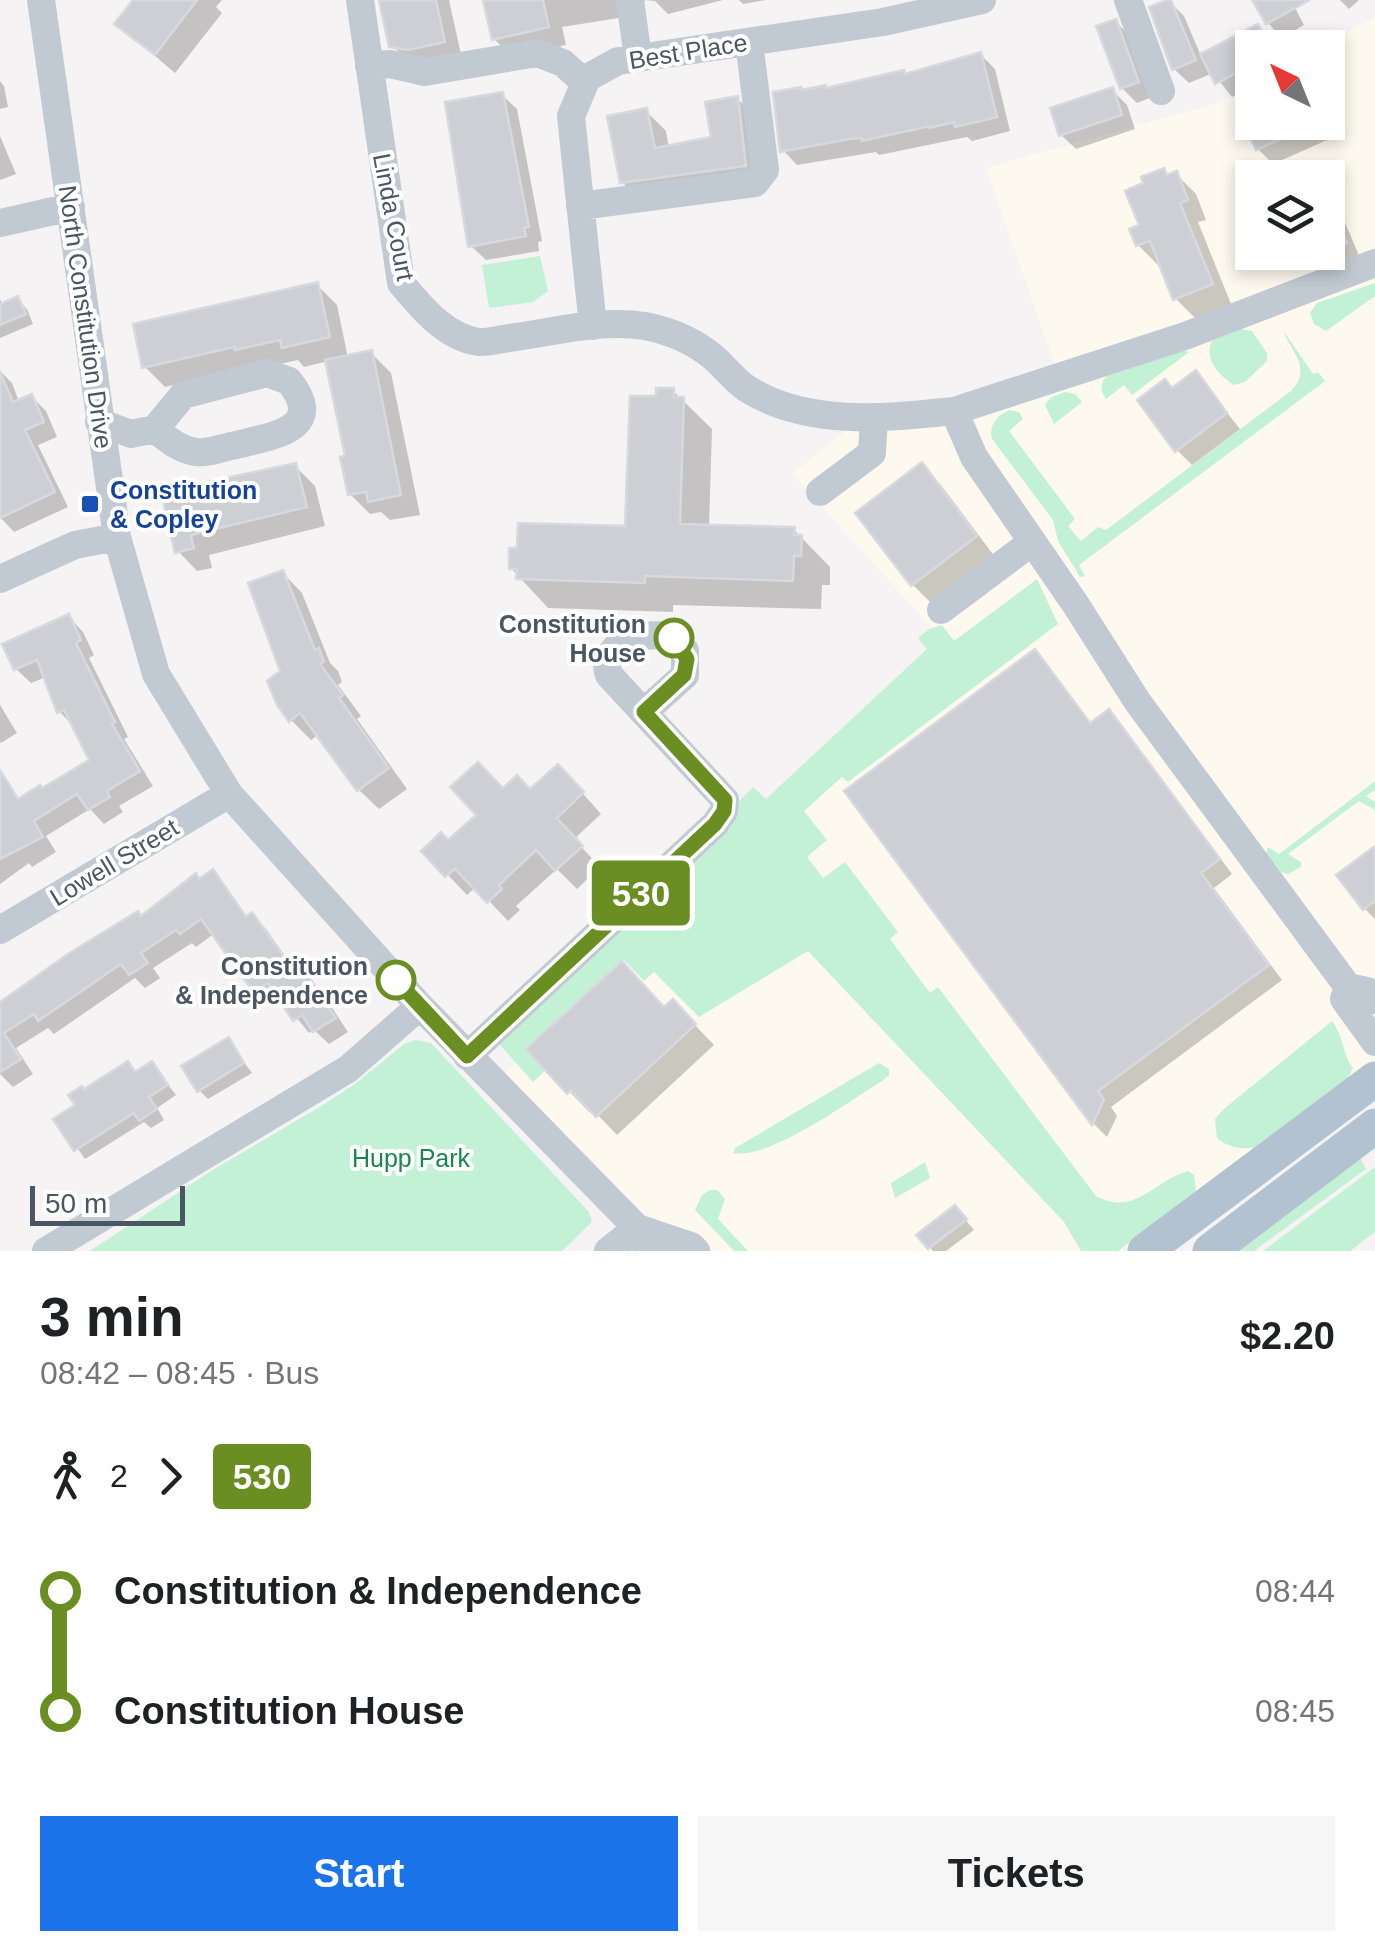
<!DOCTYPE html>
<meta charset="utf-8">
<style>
body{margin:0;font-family:Arial,sans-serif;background:#f6f6f6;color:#202124;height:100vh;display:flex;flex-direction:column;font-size:38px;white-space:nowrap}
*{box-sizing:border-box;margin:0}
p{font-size:32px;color:#757577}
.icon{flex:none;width:55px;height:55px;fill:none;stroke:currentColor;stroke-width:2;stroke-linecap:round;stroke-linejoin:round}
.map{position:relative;height:1251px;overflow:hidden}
.sheet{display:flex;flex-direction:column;background:#fff;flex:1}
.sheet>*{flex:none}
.badge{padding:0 20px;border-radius:8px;font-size:35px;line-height:65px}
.needle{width:65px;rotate:317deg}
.fabs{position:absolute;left:1235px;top:30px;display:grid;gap:20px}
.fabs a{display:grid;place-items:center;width:110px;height:110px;border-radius:0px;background:#fff;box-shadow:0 5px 15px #0003;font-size:50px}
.scale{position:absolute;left:30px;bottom:25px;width:155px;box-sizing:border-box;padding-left:10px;border:5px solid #4a5661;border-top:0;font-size:28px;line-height:35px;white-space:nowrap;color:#4a5661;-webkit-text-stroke:8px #fff;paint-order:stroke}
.map>.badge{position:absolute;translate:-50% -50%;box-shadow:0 0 0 5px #fff}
.legs{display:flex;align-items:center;gap:15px;height:110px;padding:0 40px;font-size:32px}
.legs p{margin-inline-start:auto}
.summary{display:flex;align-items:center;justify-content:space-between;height:170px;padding:0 40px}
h1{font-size:55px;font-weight:600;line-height:75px}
.button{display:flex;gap:20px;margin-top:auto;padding:20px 40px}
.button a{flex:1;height:115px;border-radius:0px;background:#1a73e8;color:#fff;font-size:40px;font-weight:600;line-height:115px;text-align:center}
.button a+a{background:#f6f6f6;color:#202124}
ul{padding:0 40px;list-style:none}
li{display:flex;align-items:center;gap:35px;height:120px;font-size:38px}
li i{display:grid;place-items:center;width:15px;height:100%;margin:0 12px;background:currentColor}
li i::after{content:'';width:25px;height:25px;margin:-12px;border:8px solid;border-radius:50%;background:#fff}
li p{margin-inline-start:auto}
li:first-child i{background:linear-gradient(#0000 50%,currentColor 0)}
li:last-child i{background:linear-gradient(currentColor 50%,#0000 0)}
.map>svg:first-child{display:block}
.commercial{fill:#fdf9ef;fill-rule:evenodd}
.green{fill:#c3f1d5}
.shadow{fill:#0003}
.building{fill:#cdcfd5;stroke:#d7d9de;stroke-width:2.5}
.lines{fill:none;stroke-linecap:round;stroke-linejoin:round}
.minor{stroke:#c1cad2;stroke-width:28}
.major{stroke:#b3c2d1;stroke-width:35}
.line-1-casing{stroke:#fff;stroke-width:22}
.line-1{stroke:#6b8e23;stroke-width:15}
.transit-dot{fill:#1a4fb4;stroke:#fff;stroke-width:4}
.stop-1-dot{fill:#fff;stroke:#6b8e23;stroke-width:5}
.labels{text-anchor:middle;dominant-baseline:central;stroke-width:8;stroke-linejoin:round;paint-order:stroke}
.street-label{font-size:25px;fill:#4a5661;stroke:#fff}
.transit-label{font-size:25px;font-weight:bold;fill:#164399;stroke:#fff;text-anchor:start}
.stop-label{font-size:25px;font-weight:bold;fill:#4a5661;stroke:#fff;text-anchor:end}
.park-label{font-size:25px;fill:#17864f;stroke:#fff}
</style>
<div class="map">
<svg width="1375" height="1251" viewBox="0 0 1375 1251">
<rect width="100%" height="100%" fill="#f5f3f3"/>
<path class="commercial" d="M 1375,17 L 1375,1062 L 1120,1251 L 715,1251 L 701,1236 L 644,1214 L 502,1076 L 944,641 L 792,474 L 879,404 L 949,402 L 1055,366 L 986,168 L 1218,103 L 1252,84 L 1252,122 L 1328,122 L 1328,48 L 1320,47 ZM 1252,178 L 1328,178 L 1328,252 L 1252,252 Z"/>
<path class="green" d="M 540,256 L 548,291 L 533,302 L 489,308 L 482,265 Z
M 1375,283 L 1375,296 L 1326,331 L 1314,324 L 1310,313 L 1317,303 Z
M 1241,329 L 1252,331 L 1267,353 L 1267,361 L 1245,382 L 1234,385 C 1219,376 1203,358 1212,341 Z
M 1283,330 L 1313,374 L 1318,372 L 1325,381 L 1079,565 L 1085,576 L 1080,577 L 1058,541 L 1053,520 L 992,439 C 988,426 998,414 1010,410 L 1019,412 L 1023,419 L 1009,431 L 1075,519 L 1068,526 L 1081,541 L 1098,527 L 1106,530 L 1291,391 C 1313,367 1291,353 1283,330 Z
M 1183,350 L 1189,352 L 1132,395 L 1124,385 L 1106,399 C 1100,389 1099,384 1107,376 Z
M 1065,392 L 1075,394 L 1082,402 L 1054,424 L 1045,405 L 1050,398 Z
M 1037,579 L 1058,624 L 848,782 L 842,777 L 804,811 L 827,840 L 807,857 L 823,878 L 845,862 L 898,932 L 890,939 L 930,993 L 938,987 L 1096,1196 C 1135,1217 1153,1181 1188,1171 L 1194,1175 L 1196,1190 L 1193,1197 L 1118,1251 L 1081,1251 L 1064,1222 L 808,951 L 699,1017 L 654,972 L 644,981 L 623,959 L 526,1050 L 545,1071 L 533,1082 L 499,1044 L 735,817 L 740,800 L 753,787 L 766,799 L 927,649 L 918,638 L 929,629 L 942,625 L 954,641 Z
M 1375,781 L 1375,790 L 1366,796 L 1375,802 L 1375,810 L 1359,801 L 1288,854 L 1301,862 L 1301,867 L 1288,874 L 1281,872 L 1266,853 L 1268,847 L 1279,854 Z
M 1332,1021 C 1345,1039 1342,1054 1353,1068 L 1346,1082 L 1258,1147 C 1242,1150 1229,1148 1217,1138 L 1215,1119 L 1225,1108 Z
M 415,1040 L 431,1043 L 589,1212 L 592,1222 L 562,1251 L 90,1251 L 211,1171 L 323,1105 L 355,1084 L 404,1044 Z
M 879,1063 L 889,1069 L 889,1075 L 882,1081 C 849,1101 770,1160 733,1153 L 735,1148 Z
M 1359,1156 L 1366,1169 L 1254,1251 L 1233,1251 Z
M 925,1162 L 930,1178 L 895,1198 L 891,1183 Z
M 1375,1167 L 1375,1232 L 1350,1251 L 1263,1251 Z
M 710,1190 L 717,1190 L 725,1199 L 718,1219 L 748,1251 L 734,1251 L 695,1210 L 702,1195 Z"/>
<path class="shadow" d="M 136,0 L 222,0 L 216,7 L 222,13 L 175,73 L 118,24 Z
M 382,0 L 449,0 L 462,59 L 410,64 L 392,45 Z
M 486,0 L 723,0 L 668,14 L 655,1 L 646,0 L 636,5 L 631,16 L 562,27 L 566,45 L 513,57 L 494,39 Z
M 739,0 L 766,0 L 743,4 Z
M 1255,0 L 1291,0 L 1304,25 L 1282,38 L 1268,23 Z
M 1340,0 L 1359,0 L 1349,9 Z
M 1170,2 L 1184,16 L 1201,56 L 1258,27 L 1273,42 L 1275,48 L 1252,48 L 1252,86 L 1232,97 L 1213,73 L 1189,83 L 1174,69 Z
M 1116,22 L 1130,36 L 1152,97 L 1137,103 L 1122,88 Z
M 981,55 L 995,69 L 1010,131 L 972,141 L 967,137 L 879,155 L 876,152 L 797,165 L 783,150 L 803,92 L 907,76 Z
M 0,81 L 4,86 L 8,107 L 0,109 Z
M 1112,90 L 1127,105 L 1135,129 L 1076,149 L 1061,135 Z
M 502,95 L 517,109 L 542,241 L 538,242 L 539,251 L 486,260 L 471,246 Z
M 737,98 L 757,118 L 764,185 L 642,202 L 622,182 L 646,111 L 666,131 L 669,148 L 714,139 Z
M 1252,112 L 1252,122 L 1328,121 L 1334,137 L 1273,164 L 1258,149 L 1244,116 Z
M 0,136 L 16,174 L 0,180 Z
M 1163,171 L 1169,177 L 1176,174 L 1196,194 L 1206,220 L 1198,222 L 1231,304 L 1195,318 L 1175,298 L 1161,263 L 1158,265 L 1138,245 Z
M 1328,192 L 1336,201 L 1360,258 L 1331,269 L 1315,252 L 1328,252 Z
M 317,285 L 337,305 L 348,358 L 371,353 L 391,373 L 420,515 L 390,520 L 381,512 L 370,514 L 350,494 L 348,458 L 328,361 L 304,367 L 298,360 L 257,369 L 254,366 L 165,387 L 145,367 Z
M 0,299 L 3,306 L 17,299 L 27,309 L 33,324 L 0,338 Z
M 0,371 L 12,383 L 19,402 L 32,397 L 46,411 L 57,437 L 38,445 L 68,507 L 14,532 L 0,517 Z
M 1196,373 L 1240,429 L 1192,465 L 1177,450 L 1173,390 Z
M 673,391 L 712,429 L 709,527 L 794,530 L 830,567 L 830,585 L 822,585 L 821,609 L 673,605 L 673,612 L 548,608 L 511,568 L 628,529 L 659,399 Z
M 295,466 L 315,486 L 325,526 L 209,555 L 212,568 L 197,571 L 178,551 L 164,494 Z
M 922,466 L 941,485 L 995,557 L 932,604 L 913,585 Z
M 283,573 L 302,593 L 330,663 L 338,671 L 342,682 L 338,685 L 361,716 L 357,719 L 407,789 L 379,809 L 359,790 L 319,734 L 311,740 L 291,720 L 283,672 Z
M 69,617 L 83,632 L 94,655 L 89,658 L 128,737 L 124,739 L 153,786 L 119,806 L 123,812 L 104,824 L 90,809 L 46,836 L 56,852 L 32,867 L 29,863 L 0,884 L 0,795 L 9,789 L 20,800 L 43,791 L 92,761 L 74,727 L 60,712 L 46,677 L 31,683 L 16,669 Z
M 1035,652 L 1092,724 L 1109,712 L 1123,727 L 1232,874 L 1214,888 L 1282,980 L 1111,1107 L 1117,1116 L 1107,1137 L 1093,1123 L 847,791 Z
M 0,705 L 17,733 L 1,743 L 0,741 Z
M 577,787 L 601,814 L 574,839 L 600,867 L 577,889 L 557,869 L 516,906 L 520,910 L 508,921 L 476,887 L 467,895 L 425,851 L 449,843 L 504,791 L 531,792 Z
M 1375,850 L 1375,919 L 1365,909 Z
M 213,873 L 248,918 L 252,915 L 266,929 L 302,980 L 307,977 L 321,991 L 348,1032 L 329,1044 L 314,1030 L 309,1033 L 281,998 L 270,1005 L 256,991 L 215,933 L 196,947 L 192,943 L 153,968 L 160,978 L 145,988 L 135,978 L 54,1034 L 48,1028 L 16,1048 L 33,1074 L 13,1087 L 0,1074 L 0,1004 Z
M 665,1009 L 692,1022 L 714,1045 L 617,1135 L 592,1109 L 589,1112 L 530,1050 Z
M 228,1041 L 252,1073 L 208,1099 L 199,1090 Z
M 128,1064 L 137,1073 L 152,1064 L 176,1095 L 157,1108 L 164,1120 L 151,1128 L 144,1122 L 85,1159 L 57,1119 L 78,1106 L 84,1092 Z
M 964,1218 L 974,1230 L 946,1251 L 933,1251 L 920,1235 Z"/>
<path class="building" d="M 133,0 L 197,0 L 155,55 L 114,24 Z
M 379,0 L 436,0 L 445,42 L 408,50 L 389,47 Z
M 483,0 L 543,0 L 549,27 L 492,40 Z
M 1167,0 L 1171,0 L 1196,60 L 1172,70 L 1149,7 Z
M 1252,0 L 1310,0 L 1266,24 Z
M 1116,19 L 1139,82 L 1120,89 L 1096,26 Z
M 1258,24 L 1270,48 L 1252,48 L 1252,65 L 1215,84 L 1200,54 Z
M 981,52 L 997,117 L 955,127 L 954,122 L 930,128 L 930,126 L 862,141 L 862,138 L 849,139 L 780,152 L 773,92 L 801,87 L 801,90 L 826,85 L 826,88 L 904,70 L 905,74 Z
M 1113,87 L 1122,115 L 1059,136 L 1050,108 Z
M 503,92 L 529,227 L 524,228 L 526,236 L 468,247 L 445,102 Z
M 738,96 L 746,166 L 620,183 L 607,116 L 647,108 L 655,148 L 711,137 L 705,102 Z
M 1244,122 L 1320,122 L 1256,150 Z
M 1164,168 L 1167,175 L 1177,171 L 1188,200 L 1180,203 L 1213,284 L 1173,300 L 1150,241 L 1136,246 L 1129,229 L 1139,225 L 1125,191 L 1143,183 L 1141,177 Z
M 1328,197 L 1347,243 L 1328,251 Z
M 318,282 L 330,337 L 282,348 L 280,340 L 235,350 L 234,347 L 142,368 L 133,324 Z
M 18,296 L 26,314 L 0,325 L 0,304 Z
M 372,350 L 401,495 L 368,502 L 366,492 L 348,495 L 340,457 L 345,456 L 325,360 Z
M 1196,370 L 1227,413 L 1175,452 L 1137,400 L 1165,379 L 1172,388 Z
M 0,372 L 13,402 L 32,394 L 44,422 L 25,430 L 55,492 L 0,518 Z
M 656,388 L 674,388 L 674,397 L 684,397 L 680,524 L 795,527 L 794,535 L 802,535 L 801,556 L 794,556 L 793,581 L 645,576 L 645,583 L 516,579 L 517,569 L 509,569 L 509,548 L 517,548 L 518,523 L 625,526 L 630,396 L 656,396 Z
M 922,462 L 977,536 L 911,586 L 855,513 Z
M 296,463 L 307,507 L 191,535 L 194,548 L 175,553 L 161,492 Z
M 283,570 L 315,650 L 319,648 L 324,662 L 320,664 L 343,695 L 339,698 L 389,768 L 357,791 L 300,713 L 289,722 L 277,705 L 267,681 L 280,671 L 248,583 Z
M 69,614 L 81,640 L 76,643 L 115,722 L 112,724 L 140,771 L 107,791 L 110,797 L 88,810 L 77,794 L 34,821 L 43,837 L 0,859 L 0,770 L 18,799 L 40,785 L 42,788 L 89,760 L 64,710 L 57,713 L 37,660 L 14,670 L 2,644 Z
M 1035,649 L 1090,723 L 1109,709 L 1220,859 L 1201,873 L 1269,965 L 1098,1091 L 1104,1100 L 1092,1125 L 844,791 Z
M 478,762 L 503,788 L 517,775 L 530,789 L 558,764 L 584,792 L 557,818 L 583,846 L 555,871 L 536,850 L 499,885 L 502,889 L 487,903 L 455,869 L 445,877 L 421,851 L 441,832 L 448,840 L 476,815 L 450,787 Z
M 1375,846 L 1375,901 L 1363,910 L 1336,875 Z
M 213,869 L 246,917 L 252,912 L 300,979 L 307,974 L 336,1018 L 313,1032 L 302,1015 L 293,1021 L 268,983 L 254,993 L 201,919 L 180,934 L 176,930 L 141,953 L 148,963 L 129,975 L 121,964 L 38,1021 L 34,1014 L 4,1033 L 21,1059 L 0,1072 L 0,1002 L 68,954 L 138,911 L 141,916 L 196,873 L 199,879 Z
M 622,961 L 664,1007 L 673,999 L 696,1024 L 596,1117 L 571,1090 L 567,1094 L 526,1049 Z
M 229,1037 L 244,1063 L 197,1092 L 181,1066 Z
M 128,1061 L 135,1072 L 152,1061 L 168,1085 L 149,1097 L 157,1109 L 139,1121 L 134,1113 L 74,1151 L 53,1119 L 75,1105 L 68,1095 L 82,1086 L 84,1089 Z
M 955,1205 L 967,1219 L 928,1249 L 916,1235 Z"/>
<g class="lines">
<path class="minor" d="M 41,0 L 117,537 L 156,674 L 229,794 L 420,1006 L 637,1228 L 649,1251
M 360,0 L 401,283 C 421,307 445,337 478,342 C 489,343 505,338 516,337 C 557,331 604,319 645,326 C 670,331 694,341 713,357 C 725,367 734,380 746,388 C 806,427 887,418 954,411 L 974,457 L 1076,605 L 1137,701 L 1348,987 L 1367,991 L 1375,1000
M 630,0 L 638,58
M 1128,0 L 1161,91
M 369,66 L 390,64 L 425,72 L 537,53 L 563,63 L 585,83
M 580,206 L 755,183 L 765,170 L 749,42
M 0,223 L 71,207
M 593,326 L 571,116 L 587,78 L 618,61 L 883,22 L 982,0
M 954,411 L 1185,336 L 1375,263
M 99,422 L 131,434 L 155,429 C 167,439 180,450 196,452 C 209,454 223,447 236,445 C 271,436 328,430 289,381 L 267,373 L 183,395 L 155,429
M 820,492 L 872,453 L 874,417
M 0,579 L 75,545 L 117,537
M 941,610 L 1032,542
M 0,930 L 229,794
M 1348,987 L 1344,999 L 1375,1042
M 467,1056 L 715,824 L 724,811 L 725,800 L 609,675 C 602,657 616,647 628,636 L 668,635 L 685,651 L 685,675 L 644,712
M 637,1228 L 691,1246 L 696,1251
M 46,1251 L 348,1069 L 420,1006
M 608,1251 L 637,1228"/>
<path class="major" d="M 1145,1251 L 1375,1079
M 1210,1251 L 1375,1126"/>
</g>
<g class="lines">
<defs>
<path id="line-1" d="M 396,980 L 467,1056 L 715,824 L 724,811 L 725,800 L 644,712 L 684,675 L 687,659 L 674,638"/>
</defs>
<use href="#line-1" class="line-1-casing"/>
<use href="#line-1" class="line-1"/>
</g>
<rect class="transit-dot" x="80" y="494" width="20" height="20" rx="5"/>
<g class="stop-1-dot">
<circle cx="674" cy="638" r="18"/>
<circle cx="396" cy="980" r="18"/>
</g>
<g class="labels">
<g class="street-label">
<text transform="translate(688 51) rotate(-9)">Best Place</text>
<text transform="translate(394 217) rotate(79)">Linda Court</text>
<text transform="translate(86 317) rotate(82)">North Constitution Drive</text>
<text transform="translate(114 862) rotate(-31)">Lowell Street</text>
</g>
<g class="transit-label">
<text x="110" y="490">Constitution<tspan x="110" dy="29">&amp; Copley</tspan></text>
</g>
<g class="stop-label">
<text x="646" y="624">Constitution<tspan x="646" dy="29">House</tspan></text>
<text x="368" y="966">Constitution<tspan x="368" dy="29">&amp; Independence</tspan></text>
</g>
<g class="park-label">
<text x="411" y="1158">Hupp Park</text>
</g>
</g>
</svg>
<div class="fabs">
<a><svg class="needle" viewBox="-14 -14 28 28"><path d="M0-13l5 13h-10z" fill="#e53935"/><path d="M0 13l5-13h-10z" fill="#757577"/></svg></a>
<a><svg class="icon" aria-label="layers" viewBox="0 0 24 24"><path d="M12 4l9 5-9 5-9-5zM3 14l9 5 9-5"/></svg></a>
</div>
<div class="scale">50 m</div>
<b class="badge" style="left:641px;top:893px;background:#6b8e23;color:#fff">530</b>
</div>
<section class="sheet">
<div class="summary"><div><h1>3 min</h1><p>08:42 – 08:45 · Bus</p></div><b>$2.20</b></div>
<div class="legs"><svg class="icon" aria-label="walk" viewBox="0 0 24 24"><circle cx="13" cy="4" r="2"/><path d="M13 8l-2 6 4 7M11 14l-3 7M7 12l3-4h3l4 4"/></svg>2<svg class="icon" aria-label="forward" viewBox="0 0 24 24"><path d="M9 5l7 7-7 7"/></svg><b class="badge" style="background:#6b8e23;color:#fff">530</b></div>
<ul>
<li><i style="color:#6b8e23"></i><b>Constitution &amp; Independence</b><p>08:44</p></li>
<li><i style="color:#6b8e23"></i><b>Constitution House</b><p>08:45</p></li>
</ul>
<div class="button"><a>Start</a><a>Tickets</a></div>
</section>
